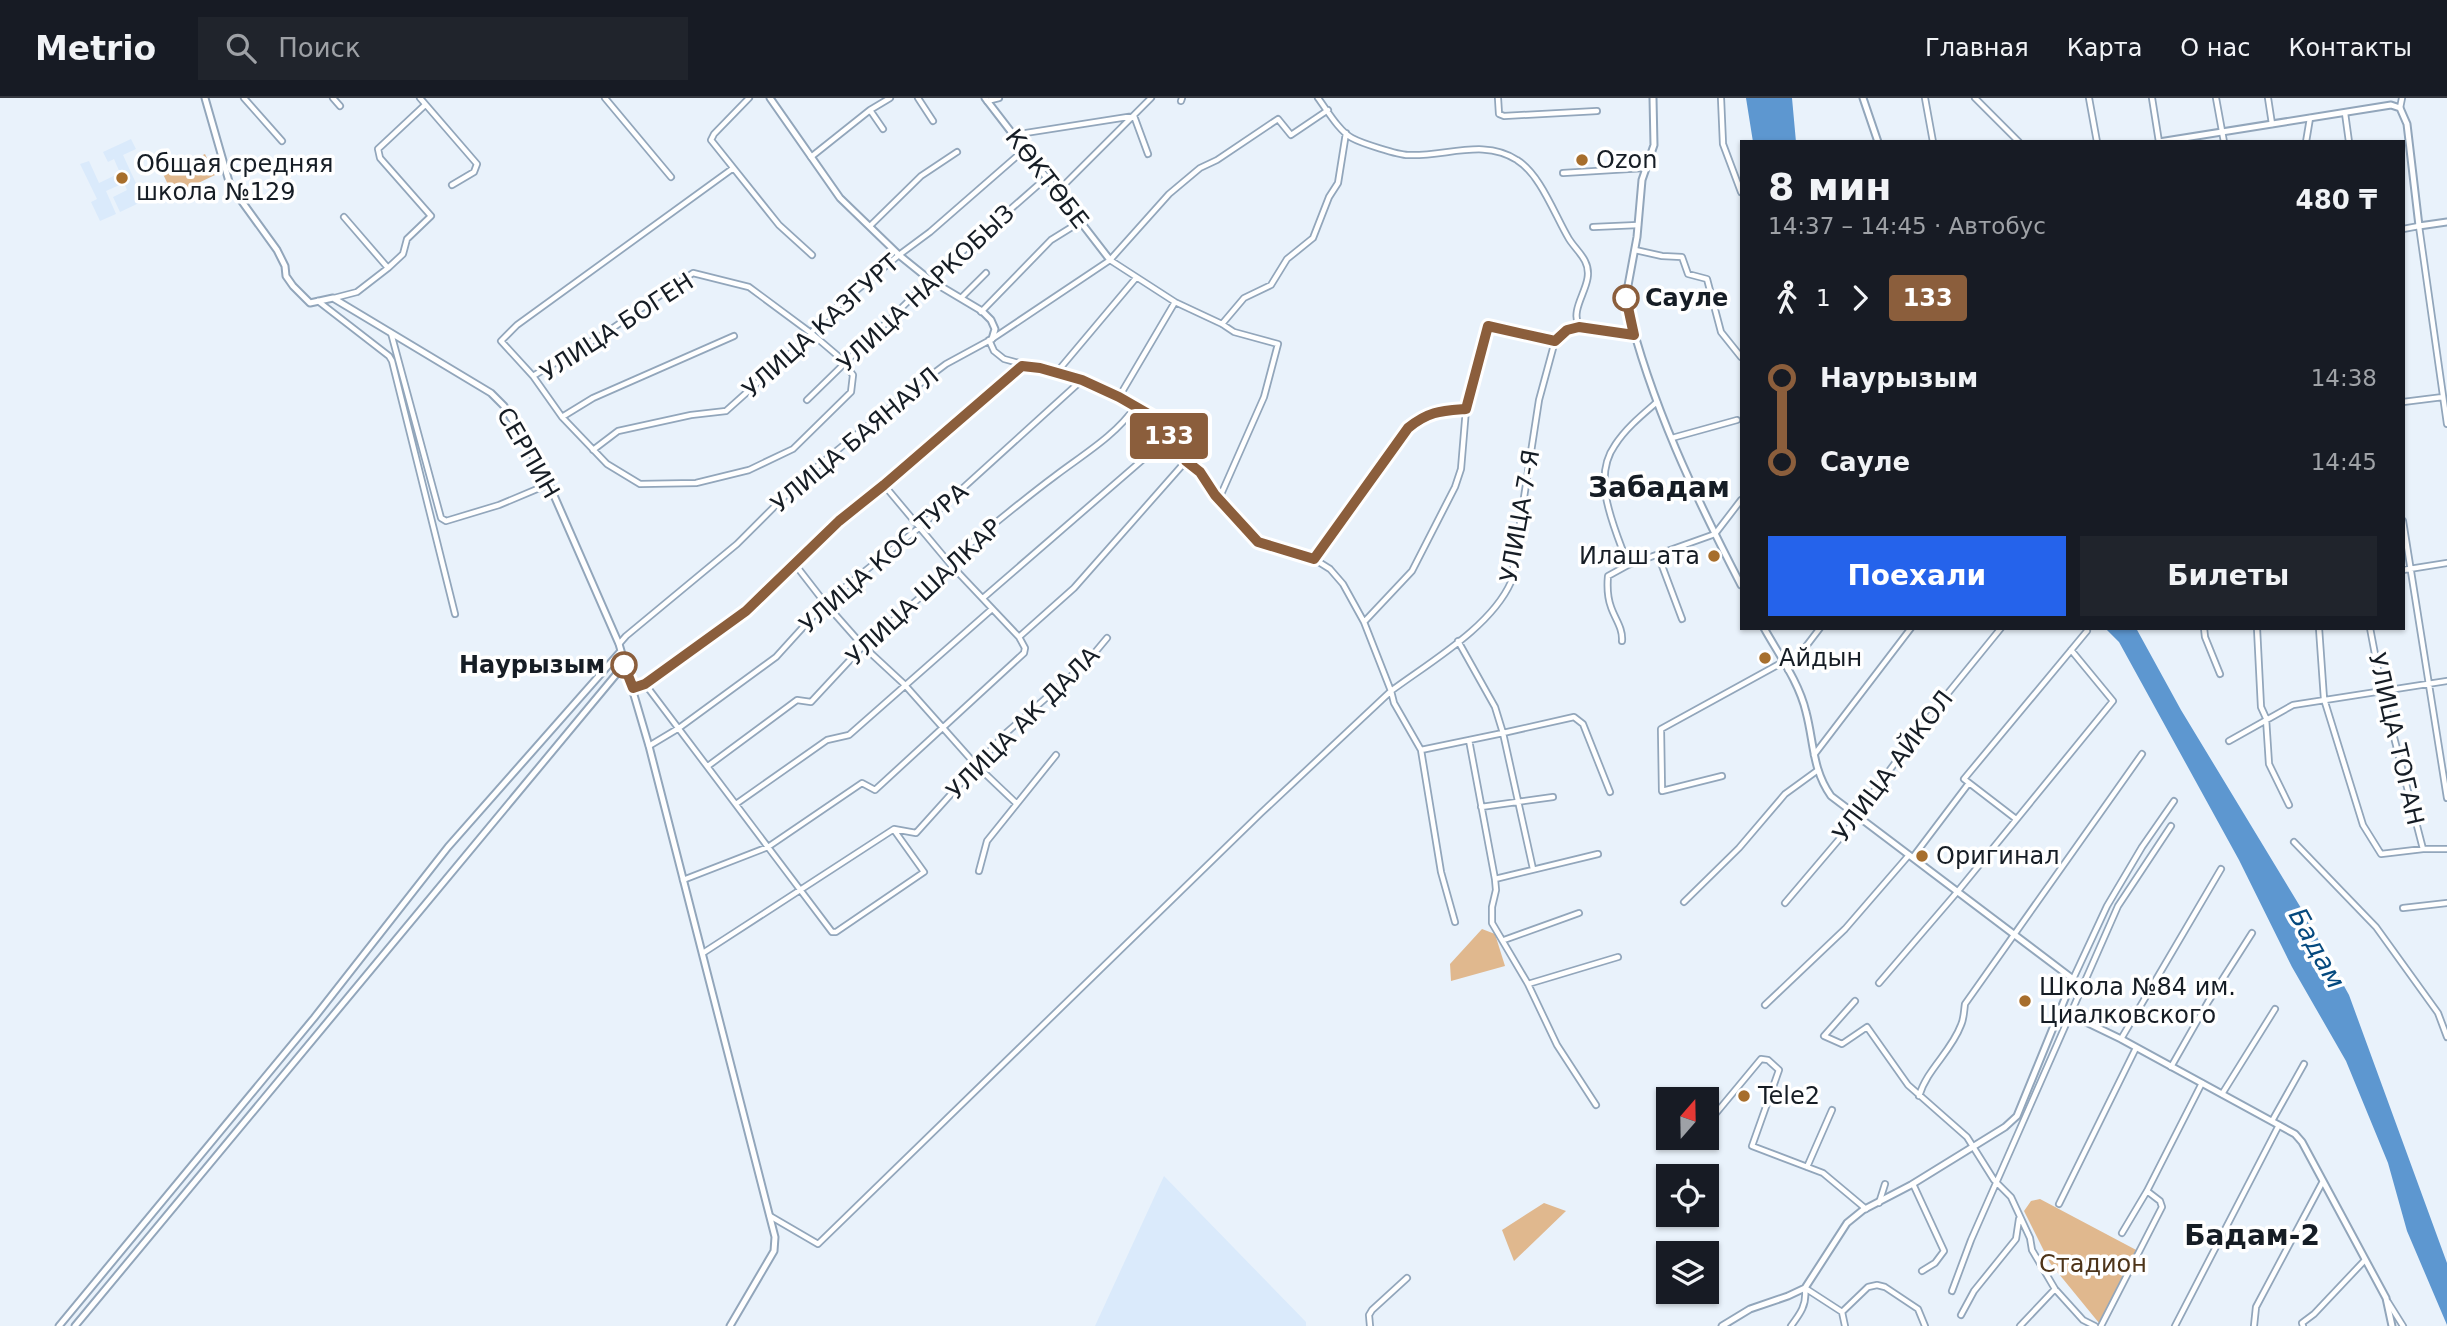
<!DOCTYPE html>
<html lang="ru">
<meta charset="utf-8">
<style>
body{margin:0;font-family:"DejaVu Sans",sans-serif;background:#20242c;color:#f1f3f6;height:100vh;display:flex;flex-direction:column;font-size:26px;white-space:nowrap}
*{box-sizing:border-box;margin:0}
p{font-size:23px;color:#9ea1a6}
.icon{flex:none;width:38px;height:38px;fill:none;stroke:currentColor;stroke-width:2;stroke-linecap:round;stroke-linejoin:round}
.map{position:relative;flex:1;overflow:hidden}
.drawer{position:absolute;left:1740px;top:42px;width:665px;height:490px;display:flex;flex-direction:column;background:#171b24;border-radius:0px;box-shadow:0 2px 5px #0004}
.drawer>*{flex:none}
.badge{padding:0 14px;border-radius:5px;font-size:24px;line-height:46px}
.needle{width:46px;rotate:20deg}
.tools{position:absolute;left:1656px;top:989px;display:grid;gap:14px}
.tools a{display:grid;place-items:center;width:63px;height:63px;border-radius:0px;background:#171b24;box-shadow:0 2px 5px #0004;font-size:35px}
.map>.badge{position:absolute;translate:-50% -50%;box-shadow:0 0 0 4px #fff}
.legs{display:flex;align-items:center;gap:10px;height:77px;padding:0 28px;font-size:23px}
.legs p{margin-inline-start:auto}
.overview{display:flex;align-items:center;justify-content:space-between;height:119px;padding:0 28px}
h1{font-size:38px;font-weight:800;line-height:52px}
.cta{display:flex;gap:14px;margin-top:auto;padding:14px 28px}
.cta a{flex:1;height:80px;border-radius:0px;background:#2563eb;color:#fff;font-size:28px;font-weight:800;line-height:80px;text-align:center}
.cta a+a{background:#20242c;color:#f1f3f6}
ul{padding:0 28px;list-style:none}
li{display:flex;align-items:center;gap:24px;height:84px;font-size:26px}
li i{display:grid;place-items:center;width:10px;height:100%;margin:0 9px;background:currentColor}
li i::after{content:'';width:18px;height:18px;margin:-9px;border:5px solid;border-radius:50%;background:#171b24}
li p{margin-inline-start:auto}
li:first-child i{background:linear-gradient(#0000 50%,currentColor 0)}
li:last-child i{background:linear-gradient(currentColor 50%,#0000 0)}
header{display:flex;align-items:center;gap:42px;box-sizing:border-box;height:98px;padding:0 35px;background:#171b24;border-bottom:2px solid #363941}
header strong{font-size:33px}
nav{display:flex;gap:38px;margin-inline-start:auto;font-size:24px}
.search{width:490px;height:63px;background:#20242c;display:flex;align-items:center;gap:18px;box-sizing:border-box;padding:0 24px;border-radius:0px;color:#9ea1a6;font-size:26px}
.map>svg:first-child{display:block}
.built{fill:#daeafb}
.green{fill:#e0b88e}
.water{fill:#5d97d0}
.lines{fill:none;stroke-linecap:round;stroke-linejoin:round}
.minor-casing{stroke:#92a6bb;stroke-width:8}
.tertiary-casing{stroke:#92a6bb;stroke-width:9}
.minor{stroke:#fff;stroke-width:4.5}
.tertiary{stroke:#fff;stroke-width:5}
.line-1-casing{stroke:#fff;stroke-width:16}
.line-1{stroke:#8b5e3c;stroke-width:10}
.poi-dot{fill:#a76e2c;stroke:#fff;stroke-width:2.5}
.stop-1-dot{fill:#fff;stroke:#8b5e3c;stroke-width:3.5}
.labels{text-anchor:middle;dominant-baseline:central;stroke-width:7;stroke-linejoin:round;paint-order:stroke}
.poi-label{font-size:24px;fill:#161d25;stroke:#fff;text-anchor:start}
.street-label{font-size:24px;fill:#161d25;stroke:#fff}
.stop-label{font-size:24px;font-weight:bold;fill:#161d25;stroke:#fff;text-anchor:start}
.park-label{font-size:24px;fill:#4d3419;stroke:#fff}
.water-label{font-size:26px;font-style:italic;fill:#05497e;stroke:#fff}
.quarter-label{font-size:28px;font-weight:bold;fill:#161d25;stroke:#fff}
</style>
<header>
<strong>Metrio</strong>
<div class="search"><svg class="icon" aria-label="search" viewBox="0 0 24 24"><circle cx="10" cy="10" r="6"/><path d="M15 15l6 6"/></svg>Поиск</div>
<nav><a>Главная</a><a>Карта</a><a>О нас</a><a>Контакты</a></nav>
</header>
<div class="map">
<svg width="2447" height="1228" viewBox="0 0 2447 1228">
<rect width="100%" height="100%" fill="#e9f2fb"/>
<path class="built" d="M 131,41 L 136,51 L 123,57 L 140,94 L 154,88 L 158,96 L 120,114 L 113,99 L 127,92 L 124,85 L 106,93 L 116,116 L 100,123 L 91,104 L 97,101 L 80,66 L 89,63 L 99,85 L 120,75 L 114,61 L 108,64 L 103,54 Z
M 1164,1078 L 1306,1224 L 1306,1228 L 1095,1228 Z"/>
<path class="green" d="M 205,56 L 215,77 L 173,97 L 163,76 Z
M 1482,831 L 1495,836 L 1505,868 L 1451,883 L 1450,866 Z
M 2040,1101 L 2140,1154 L 2099,1225 L 2050,1165 L 2024,1113 L 2031,1103 Z
M 1544,1105 L 1566,1113 L 1514,1163 L 1502,1132 Z"/>
<path class="water" d="M 1746,0 L 1792,0 L 1796,44 L 1753,44 Z
M 2105,530 L 2136,530 L 2181,612 L 2301,810 L 2349,897 L 2447,1165 L 2447,1227 L 2407,1133 L 2388,1065 L 2346,963 L 2292,869 L 2239,762 L 2119,544 Z"/>
<g class="lines">
<defs>
<path id="minor" d="M 244,0 L 282,43
M 333,0 L 340,8
M 420,0 L 477,66 L 474,74 L 452,87
M 605,0 L 671,79
M 749,0 L 714,36 L 711,42 L 779,127 L 812,157
M 918,0 L 933,23
M 1498,0 L 1499,16 L 1504,18 L 1597,13
M 1721,0 L 1723,46 L 1741,94
M 1925,0 L 1933,44
M 1975,0 L 2019,44
M 2089,0 L 2097,44
M 2152,0 L 2159,44
M 2216,0 L 2224,44
M 2268,0 L 2272,26
M 987,3 L 999,0
M 1181,3 L 1182,0
M 2400,10 L 2402,0
M 2345,15 L 2349,44
M 883,31 L 870,12 L 890,0
M 1013,37 L 1134,18 L 1148,56
M 2306,44 L 2310,20
M 811,59 L 870,12
M 1563,75 L 1645,70
M 1057,94 L 1151,0
M 344,119 L 388,170
M 870,128 L 921,78 L 957,54
M 1593,129 L 1638,127
M 2403,131 L 2419,128 L 2447,326
M 1635,152 L 1662,158 L 1682,159 L 1688,176 L 1707,181 L 1721,234 L 1741,259
M 1110,162 L 1175,204 L 1119,299
M 693,175 L 749,189 L 811,235 L 838,258 L 853,277 L 851,294 L 793,351 L 749,372 L 696,385 L 640,386 L 607,366 L 562,319 L 533,278 L 607,234 Z
M 334,200 L 357,194 L 388,170 L 403,156 L 407,141 L 431,118 L 380,60 L 378,51 L 425,7
M 961,200 L 986,175
M 318,203 L 389,258 L 392,263 L 455,516
M 1175,204 L 1222,226 L 1234,234 L 1278,246 L 1264,299 L 1219,401
M 981,214 L 1051,142 L 1080,124
M 1222,226 L 1244,200 L 1271,187 L 1287,161 L 1313,140 L 1329,99 L 1338,85 L 1346,35
M 1579,229 L 1634,237
M 391,235 L 441,420 L 446,423 L 499,407 L 549,386
M 989,242 L 994,253 L 1004,261 L 1082,282 L 1119,299 L 1159,322 L 1186,363 L 1200,374 L 1215,397 L 1258,445 L 1314,461 L 1330,471 L 1343,486 L 1364,524 L 1412,473 L 1455,389 L 1461,371 L 1466,311 L 1488,228 L 1555,243 L 1567,232 L 1579,229 C 1568,207 1597,186 1585,163 C 1581,155 1574,149 1569,141 C 1555,118 1541,77 1517,62 C 1484,40 1445,59 1408,57 C 1398,57 1361,45 1352,40 C 1339,33 1327,12 1318,0
M 1057,274 L 1136,180
M 533,278 L 501,243 L 517,227 L 732,71
M 807,302 L 930,182 L 1046,80
M 2403,304 L 2443,299
M 562,319 L 593,300 L 734,238
M 1672,340 L 1737,322
M 593,352 L 618,333 L 691,317 L 726,313 L 803,244 L 827,217 L 899,157 L 930,134 L 1024,52
M 884,387 L 951,467 L 1019,539
M 2403,423 L 2447,700
M 1658,457 L 1682,521
M 1314,461 L 1408,330 C 1429,313 1441,313 1466,311
M 794,465 L 825,505 L 863,548 L 904,586 L 976,667 L 1016,705
M 1628,467 L 1715,436 L 1741,402
M 2403,472 L 2447,465
M 983,500 L 1170,338
M 1364,524 L 1391,593 C 1430,564 1491,529 1511,484 L 1539,302 L 1555,243
M 2204,530 L 2205,539 L 2220,576
M 2257,530 L 2261,609 L 2266,620 L 2269,666 L 2289,707
M 2319,530 L 2324,601 L 2363,727 L 2381,756 L 2423,751 L 2447,751
M 2370,530 L 2382,593 L 2423,751
M 1458,543 L 1495,609 L 1503,635 L 1574,619 L 1583,626 L 1610,694
M 1622,543 C 1623,530 1615,521 1611,509 C 1607,498 1607,489 1608,478 L 1628,467 C 1616,432 1590,382 1615,347 C 1626,330 1642,317 1657,304
M 619,546 L 626,538 L 737,446 L 802,381 L 905,297 L 946,266 L 992,241 L 1110,162 L 1169,96 L 1200,70 L 1217,62 L 1278,21 L 1291,37 L 1328,12
M 1788,572 L 1820,530
M 645,586 L 746,513 L 839,423 L 884,387 L 1021,268
M 633,590 L 645,586 L 832,834 L 836,834 L 924,774 L 894,732
M 1469,642 L 1495,781 L 1496,792 L 1492,809 L 1492,825 L 1528,886 L 1557,947 L 1596,1007
M 2229,643 L 2293,607 L 2447,583
M 649,648 L 679,630 L 776,559 L 825,505 L 920,429 L 1082,282
M 1421,652 L 1503,635 L 1533,771
M 1814,657 L 1911,530
M 708,668 L 797,602 L 811,604 L 863,548 L 950,474 L 954,459 C 987,432 1020,404 1055,378 C 1084,356 1115,338 1136,308
M 1722,678 L 1662,693 L 1661,631 L 1783,564
M 736,706 L 827,642 L 849,637 L 992,511
M 1481,709 L 1553,699
M 2016,721 L 1964,681 L 2087,533
M 2294,744 L 2376,829 L 2438,915 L 2447,939
M 1913,759 L 1969,685
M 979,773 L 987,743 L 1056,657
M 1495,781 L 1598,756
M 683,782 L 768,749 L 862,685 L 875,692 L 1024,555 L 1025,550 L 1019,539 L 1074,490 L 1186,363
M 1684,804 L 1739,750 L 1785,696 L 1818,672
M 1785,805 L 1858,719 L 1868,701 L 1940,605 L 2001,530
M 2403,810 L 2447,805
M 1504,842 L 1579,815
M 703,855 L 894,731 L 916,735 L 1006,635 L 1087,564 L 1107,540
M 2073,881 L 2107,808 L 2142,749 L 2174,703
M 1879,885 L 1958,793 L 2113,603 L 2071,552
M 1528,886 L 1618,859
M 1855,903 L 1824,938 L 1842,946 L 1867,929 L 1908,987 L 1967,1039 L 1994,1082 L 2011,1099 L 2030,1140 L 2032,1152 L 2055,1191 L 2083,1222 L 2095,1228
M 1765,907 L 1845,831 L 1909,757
M 2121,941 L 2221,771
M 2171,969 L 2208,904 L 2252,835
M 2222,996 L 2275,911
M 1919,998 C 1927,971 1951,954 1961,927 C 1964,921 1964,912 1965,906 L 2142,656
M 1712,1020 L 1761,961 L 1768,962 L 1779,972 L 1752,1048 L 1823,1075 L 1866,1111
M 2272,1023 L 2304,966
M 1807,1069 L 1832,1012
M 1913,1086 L 1944,1153 L 1935,1165 L 1922,1173
M 1879,1105 L 1885,1086
M 2059,1106 L 2136,950
M 770,1118 L 818,1146 L 1261,715 L 1391,593 L 1394,605 L 1421,652 L 1441,774 L 1455,824
M 2122,1135 L 2147,1093 L 2202,985
M 1805,1190 L 1842,1214 L 1845,1228
M 1952,1193 L 1971,1142 L 2118,808 L 2171,728
M 2388,1204 L 2403,1228
M 1842,1214 L 1868,1189 L 1877,1187 L 1885,1189 L 1918,1211 L 1925,1228
M 1961,1217 L 1974,1193 L 2016,1141 L 2019,1121
M 1370,1228 L 1369,1217 L 1372,1212 L 1407,1180
M 1791,1228 C 1800,1216 1807,1207 1805,1191
M 2020,1228 L 2055,1191
M 2101,1228 L 2162,1109 L 2160,1103 L 2147,1093
M 2175,1228 L 2279,1027
M 2254,1228 L 2256,1209 L 2322,1085
M 2303,1228 L 2302,1225 L 2314,1216 L 2365,1162"/>
<path id="tertiary" d="M 205,0 L 230,87 L 277,152 L 285,168 L 286,178 L 293,188 L 310,205 L 333,200 L 491,295 L 504,308 L 549,386 L 619,546 L 649,648 L 775,1139 L 774,1153 L 730,1228
M 770,0 L 840,100 L 899,157 L 930,182 L 982,213 L 991,222 L 995,231 L 992,241
M 985,0 L 1110,162
M 1653,0 L 1654,47 L 1642,82 L 1637,139 L 1627,193 L 1627,207 C 1651,306 1695,398 1741,487
M 1863,0 L 1878,44
M 2159,44 L 2391,7 L 2400,10 L 2407,26 L 2419,128 L 2447,124
M 2061,912 L 2121,941 L 2295,1036 L 2302,1044 L 2386,1200 L 2392,1228
M 59,1228 L 314,920 L 448,749 L 621,553
M 75,1228 L 624,567
M 1722,1228 L 1750,1211 L 1788,1198 L 1805,1190 L 1847,1125 L 1863,1112 L 1911,1087 L 2005,1029 L 2017,1018 L 2073,881 L 1831,698 C 1812,671 1814,644 1806,614 C 1799,584 1779,557 1764,530"/>
</defs>
<use href="#minor" class="minor-casing"/>
<use href="#tertiary" class="tertiary-casing"/>
<use href="#minor" class="minor"/>
<use href="#tertiary" class="tertiary"/>
</g>
<g class="lines">
<defs>
<path id="line-1" d="M 624,567 L 633,590 L 645,586 L 746,513 L 839,423 L 884,387 L 1022,268 L 1040,270 L 1082,282 L 1119,299 L 1159,322 L 1186,363 L 1200,374 L 1215,397 L 1258,444 L 1314,461 L 1408,330 C 1429,313 1441,313 1466,311 L 1488,228 L 1555,243 L 1567,232 L 1579,229 L 1634,237 L 1626,200"/>
</defs>
<use href="#line-1" class="line-1-casing"/>
<use href="#line-1" class="line-1"/>
</g>
<g class="poi-dot">
<circle cx="1582" cy="62" r="7"/>
<circle cx="122" cy="80" r="7"/>
<circle cx="1714" cy="458" r="7"/>
<circle cx="1765" cy="560" r="7"/>
<circle cx="1922" cy="758" r="7"/>
<circle cx="2025" cy="903" r="7"/>
<circle cx="1744" cy="998" r="7"/>
</g>
<g class="stop-1-dot">
<circle cx="1626" cy="200" r="12"/>
<circle cx="624" cy="567" r="12"/>
</g>
<g class="labels">
<g class="poi-label">
<text x="1596" y="62">Ozon</text>
<text x="136" y="66">Общая средняя<tspan x="136" dy="28">школа №129</tspan></text>
<text x="1700" y="458" text-anchor="end">Илаш ата</text>
<text x="1779" y="560">Айдын</text>
<text x="1936" y="758">Оригинал</text>
<text x="2039" y="889">Школа №84 им.<tspan x="2039" dy="28">Циалковского</tspan></text>
<text x="1758" y="998">Tele2</text>
</g>
<g class="street-label">
<text transform="translate(1047 81) rotate(52)">КӨКТӨБЕ</text>
<text transform="translate(926 190) rotate(-43)">УЛИЦА НАРКОБЫЗ</text>
<text transform="translate(821 228) rotate(-42)">УЛИЦА КАЗГУРТ</text>
<text transform="translate(617 229) rotate(-33)">УЛИЦА БОГЕН</text>
<text transform="translate(855 342) rotate(-40)">УЛИЦА БАЯНАУЛ</text>
<text transform="translate(528 355) rotate(60)">СЕРПИН</text>
<text transform="translate(1520 418) rotate(-80)">УЛИЦА 7-Я</text>
<text transform="translate(884 460) rotate(-41)">УЛИЦА КОС ТУРА</text>
<text transform="translate(924 494) rotate(-43)">УЛИЦА ШАЛКАР</text>
<text transform="translate(1023 625) rotate(-45)">УЛИЦА АК ДАЛА</text>
<text transform="translate(2396 641) rotate(77)">УЛИЦА ТОГАН</text>
<text transform="translate(1893 668) rotate(-53)">УЛИЦА АЙКОЛ</text>
</g>
<g class="stop-label">
<text x="1645" y="200">Сауле</text>
<text x="605" y="567" text-anchor="end">Наурызым</text>
</g>
<g class="park-label">
<text x="2093" y="1166">Стадион</text>
</g>
<g class="water-label">
<text transform="translate(2317 850) rotate(61)">Бадам</text>
</g>
<g class="quarter-label">
<text x="1659" y="389">Забадам</text>
<text x="2252" y="1137">Бадам-2</text>
</g>
</g>
</svg>
<div class="tools">
<a><svg class="needle" viewBox="-14 -14 28 28"><path d="M0-13l5 13h-10z" fill="#e53935"/><path d="M0 13l5-13h-10z" fill="#9ea1a6"/></svg></a>
<a><svg class="icon" aria-label="locate" viewBox="0 0 24 24"><circle cx="12" cy="12" r="6"/><path d="M12 2v4M12 18v4M2 12h4M18 12h4"/></svg></a>
<a><svg class="icon" aria-label="layers" viewBox="0 0 24 24"><path d="M12 4l9 5-9 5-9-5zM3 14l9 5 9-5"/></svg></a>
</div>
<b class="badge" style="left:1169px;top:338px;background:#8b5e3c;color:#fff">133</b>
<section class="drawer">
<div class="overview"><div><h1>8 мин</h1><p>14:37 – 14:45 · Автобус</p></div><b>480 ₸</b></div>
<div class="legs"><svg class="icon" aria-label="walk" viewBox="0 0 24 24"><circle cx="13" cy="4" r="2"/><path d="M13 8l-2 6 4 7M11 14l-3 7M7 12l3-4h3l4 4"/></svg>1<svg class="icon" aria-label="forward" viewBox="0 0 24 24"><path d="M9 5l7 7-7 7"/></svg><b class="badge" style="background:#8b5e3c;color:#fff">133</b></div>
<ul>
<li><i style="color:#8b5e3c"></i><b>Наурызым</b><p>14:38</p></li>
<li><i style="color:#8b5e3c"></i><b>Сауле</b><p>14:45</p></li>
</ul>
<div class="cta"><a>Поехали</a><a>Билеты</a></div>
</section>
</div>
